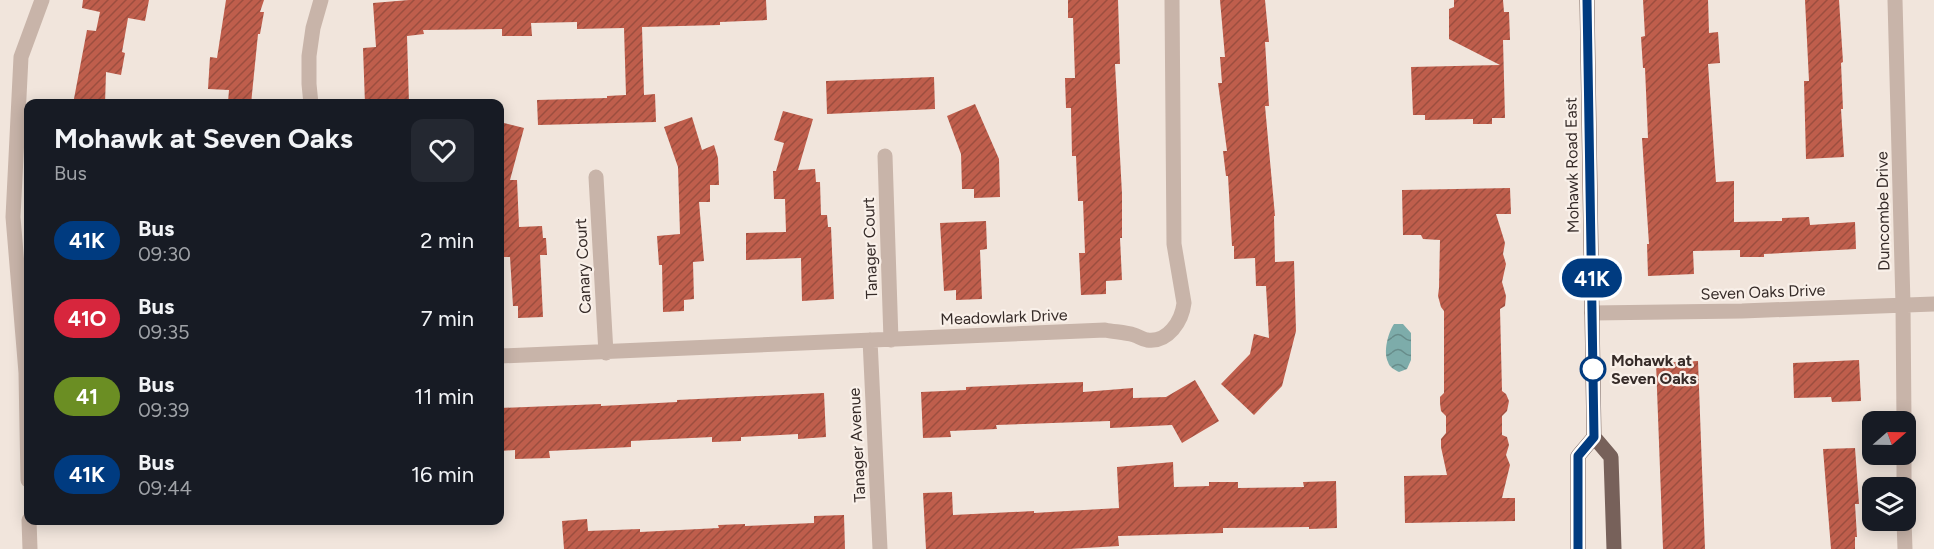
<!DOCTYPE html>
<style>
body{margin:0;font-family:Figtree,sans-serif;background:#242831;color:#f1f3f6;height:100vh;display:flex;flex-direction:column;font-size:22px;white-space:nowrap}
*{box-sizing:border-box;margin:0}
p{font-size:20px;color:#9ea1a6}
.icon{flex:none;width:33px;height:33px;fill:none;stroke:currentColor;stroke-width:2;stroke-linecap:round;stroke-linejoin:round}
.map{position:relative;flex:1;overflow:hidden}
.details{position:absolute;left:24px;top:99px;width:480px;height:426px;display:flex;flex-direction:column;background:#171b24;border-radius:12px;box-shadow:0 3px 15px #0003}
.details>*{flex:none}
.badge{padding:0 12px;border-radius:20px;font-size:21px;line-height:39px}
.needle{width:39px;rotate:70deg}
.buttons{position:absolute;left:1862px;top:411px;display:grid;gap:12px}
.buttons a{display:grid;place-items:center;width:54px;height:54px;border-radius:12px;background:#171b24;box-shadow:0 3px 15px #0003;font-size:30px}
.map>.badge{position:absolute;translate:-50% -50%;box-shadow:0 0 0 3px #fff}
.round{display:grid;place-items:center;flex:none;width:63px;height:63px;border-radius:12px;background:#242831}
.headline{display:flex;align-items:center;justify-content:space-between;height:102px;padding:0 30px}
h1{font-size:28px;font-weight:700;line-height:45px}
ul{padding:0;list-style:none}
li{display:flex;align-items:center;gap:18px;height:78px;padding:0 30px}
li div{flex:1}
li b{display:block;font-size:22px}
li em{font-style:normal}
li .badge{min-width:66px;font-weight:700;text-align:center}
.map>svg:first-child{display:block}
.water{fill:url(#water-waves)}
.building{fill:url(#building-hatch)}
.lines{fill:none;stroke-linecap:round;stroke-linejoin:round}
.minor{stroke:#c8b4a9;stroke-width:15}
.major{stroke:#77615a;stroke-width:15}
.line-casing{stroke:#fff;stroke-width:14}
.line{stroke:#003b80;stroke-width:9}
.stop-dot{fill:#fff;stroke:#003b80;stroke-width:3}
.labels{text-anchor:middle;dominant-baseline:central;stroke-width:4.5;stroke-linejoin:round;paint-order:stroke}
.street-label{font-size:16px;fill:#362b28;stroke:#f9f0e9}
.stop-label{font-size:16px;font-weight:bold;fill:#362b28;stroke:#f9f0e9;text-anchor:start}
</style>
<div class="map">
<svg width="1934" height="549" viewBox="0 0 1934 549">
<defs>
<pattern id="water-waves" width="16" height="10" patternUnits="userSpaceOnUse" patternTransform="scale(1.5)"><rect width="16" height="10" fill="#7dacaa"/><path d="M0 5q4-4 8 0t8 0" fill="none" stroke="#678c8a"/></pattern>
<pattern id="building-hatch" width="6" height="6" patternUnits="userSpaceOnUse" patternTransform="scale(1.5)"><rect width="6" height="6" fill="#bf5e4c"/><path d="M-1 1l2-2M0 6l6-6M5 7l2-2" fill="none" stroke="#9c4e3f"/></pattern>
</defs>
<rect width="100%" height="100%" fill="#f1e5dc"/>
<path class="water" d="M 1394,324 L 1403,324 L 1411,333 L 1411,360 L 1407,369 L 1399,372 C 1395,370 1389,367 1388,362 C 1383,352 1388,333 1394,324 Z"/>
<path class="building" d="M 83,0 L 149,0 L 145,21 L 128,18 L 122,52 L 125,53 L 121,75 L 106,72 L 105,104 L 73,104 L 87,30 L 96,31 L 100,12 L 82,8 Z
M 226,0 L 264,0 L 260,12 L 264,12 L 260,34 L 258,34 L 251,104 L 228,102 L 229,90 L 208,89 L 210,57 L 217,58 Z
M 409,0 L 766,0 L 767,20 L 720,22 L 720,25 L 642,27 L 644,95 L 655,94 L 656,122 L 538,125 L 537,100 L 607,98 L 607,96 L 626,95 L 624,28 L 577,29 L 577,22 L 531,23 L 532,36 L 502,36 L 502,29 L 423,30 L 424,34 L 407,36 L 409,104 L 365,104 L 363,48 L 376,47 L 373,3 Z
M 1068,0 L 1118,0 L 1120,64 L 1115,64 L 1122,194 L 1122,238 L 1120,238 L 1122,280 L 1106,281 L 1106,294 L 1081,295 L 1079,253 L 1085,253 L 1083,201 L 1078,201 L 1076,156 L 1072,156 L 1071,108 L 1066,108 L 1065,78 L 1075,78 L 1073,18 L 1068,18 Z
M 1220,0 L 1265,0 L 1269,42 L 1265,42 L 1269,106 L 1265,106 L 1275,216 L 1274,216 L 1275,262 L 1294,261 L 1296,331 L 1282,386 L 1254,415 L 1221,384 L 1250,354 L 1254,334 L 1269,338 L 1266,286 L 1256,286 L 1255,258 L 1234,259 L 1234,246 L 1232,246 L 1228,176 L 1226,176 L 1223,151 L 1227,151 L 1218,83 L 1222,83 L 1220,57 L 1225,57 Z
M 1454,0 L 1503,0 L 1504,12 L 1509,12 L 1510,40 L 1503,40 L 1505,118 L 1492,118 L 1492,124 L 1473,124 L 1473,119 L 1425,120 L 1425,115 L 1413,115 L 1411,67 L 1500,65 L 1449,39 L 1449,9 L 1454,7 Z
M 1643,0 L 1708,0 L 1709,33 L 1718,32 L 1720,63 L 1708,64 L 1716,182 L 1734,181 L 1734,222 L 1782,221 L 1782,218 L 1809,217 L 1810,225 L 1855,222 L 1856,249 L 1764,254 L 1764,257 L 1740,257 L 1740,250 L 1693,251 L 1694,274 L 1648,276 L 1647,244 L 1649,244 L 1642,138 L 1648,138 L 1645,68 L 1643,68 L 1641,37 L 1645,36 Z
M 1805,0 L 1839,0 L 1843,62 L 1841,63 L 1843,109 L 1841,109 L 1844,157 L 1806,159 L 1804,81 L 1809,81 Z
M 934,77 L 935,109 L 827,114 L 826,81 Z
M 975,104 L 999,159 L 1000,197 L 974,198 L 974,189 L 962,189 L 961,154 L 947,116 Z
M 783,111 L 813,119 L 798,170 L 815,169 L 816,182 L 820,182 L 821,215 L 827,215 L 828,227 L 831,227 L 834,299 L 802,301 L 801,258 L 746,260 L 746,233 L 786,232 L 785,199 L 774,199 L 773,171 L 776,171 L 784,143 L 774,140 Z
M 692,117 L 702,150 L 714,145 L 718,158 L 719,185 L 710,185 L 710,202 L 699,202 L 704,261 L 693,262 L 694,299 L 684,300 L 684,311 L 663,312 L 662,265 L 659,265 L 657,236 L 680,234 L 678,167 L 664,127 Z
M 500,122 L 524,128 L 510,180 L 517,180 L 519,227 L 542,226 L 543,238 L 546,238 L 547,255 L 540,255 L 543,317 L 518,318 L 518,306 L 513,306 L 510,257 L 501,257 Z
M 1510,188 L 1511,214 L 1496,214 L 1505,243 L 1503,254 L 1506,264 L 1502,282 L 1506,296 L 1505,306 L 1500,309 L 1502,391 L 1506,394 L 1509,401 L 1507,411 L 1502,416 L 1502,435 L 1507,437 L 1509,445 L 1506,455 L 1510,465 L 1502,498 L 1515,498 L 1515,521 L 1405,523 L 1404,476 L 1447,475 L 1441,447 L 1441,439 L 1446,433 L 1446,416 L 1441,411 L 1440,403 L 1440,397 L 1444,393 L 1444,311 L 1441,307 L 1438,296 L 1439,288 L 1440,240 L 1423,239 L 1421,235 L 1403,235 L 1402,190 Z
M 986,221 L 987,249 L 980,250 L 982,299 L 956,300 L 956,290 L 944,291 L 940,223 Z
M 1859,360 L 1861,401 L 1832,402 L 1831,397 L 1794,398 L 1793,363 Z
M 1698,361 L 1705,549 L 1663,549 L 1656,363 Z
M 1195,380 L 1219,421 L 1182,443 L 1172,425 L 1110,428 L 1110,421 L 996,425 L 997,429 L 950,431 L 951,437 L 923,438 L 921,392 L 966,390 L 966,387 L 1083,382 L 1083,392 L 1133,388 L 1133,398 L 1166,397 Z
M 824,393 L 826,437 L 798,439 L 798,434 L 741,437 L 741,441 L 712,442 L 712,437 L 631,441 L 631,447 L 549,451 L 550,458 L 515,459 L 515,450 L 500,451 L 500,408 L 601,404 L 601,406 L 677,402 L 677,400 Z
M 1855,448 L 1859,504 L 1855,504 L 1857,537 L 1855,537 L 1855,549 L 1831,549 L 1823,449 Z
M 1173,462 L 1174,487 L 1209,486 L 1209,482 L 1238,482 L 1238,488 L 1304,487 L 1303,482 L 1336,481 L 1337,528 L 1309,529 L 1309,527 L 1223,528 L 1223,533 L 1118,536 L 1119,546 L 1069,549 L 926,549 L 923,493 L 952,492 L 953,515 L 1034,511 L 1034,513 L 1050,512 L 1119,508 L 1117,467 Z
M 844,515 L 845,549 L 564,549 L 562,521 L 587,519 L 588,531 L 640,529 L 640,532 L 719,528 L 718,525 L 745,524 L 745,526 L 814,523 L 814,516 Z"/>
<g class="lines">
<path class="minor" d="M 1895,0 L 1903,305 L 1904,422
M 311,104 L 309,84 L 309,56 L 313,28 L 321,0
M 885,156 L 891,340
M 596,177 L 606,353
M 1592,313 L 1742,311 L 1934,304
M 870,340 L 880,549
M 500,356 L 1105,330 C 1114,332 1125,332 1134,335 C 1138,336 1142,339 1147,340 C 1168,343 1182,321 1184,303 L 1174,244 L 1172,0
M 1904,454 L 1904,488
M 28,480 L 26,373 L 13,217 L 21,57 L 42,0
M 29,520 L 30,549
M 1904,520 L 1905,549"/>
<path class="major" d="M 1587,0 L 1594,437 L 1611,457 L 1614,549
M 1578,549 L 1578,456 L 1594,437"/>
</g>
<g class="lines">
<defs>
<path id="line" d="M 1578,549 L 1578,456 L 1594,437 L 1587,0"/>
</defs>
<use href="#line" class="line-casing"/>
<use href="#line" class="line"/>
</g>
<circle class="stop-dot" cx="1593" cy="369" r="12"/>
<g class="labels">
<g class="street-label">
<text transform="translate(1572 165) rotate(-91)">Mohawk Road East</text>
<text transform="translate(1883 211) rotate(-91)">Duncombe Drive</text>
<text transform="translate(870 248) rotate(-92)">Tanager Court</text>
<text transform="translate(583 266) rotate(-93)">Canary Court</text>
<text transform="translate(1763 292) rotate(-2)">Seven Oaks Drive</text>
<text transform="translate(1004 317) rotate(-2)">Meadowlark Drive</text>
<text transform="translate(857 445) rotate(-93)">Tanager Avenue</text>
</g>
<g class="stop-label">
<text x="1611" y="360">Mohawk at<tspan x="1611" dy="18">Seven Oaks</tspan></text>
</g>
</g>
</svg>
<div class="buttons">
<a><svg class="needle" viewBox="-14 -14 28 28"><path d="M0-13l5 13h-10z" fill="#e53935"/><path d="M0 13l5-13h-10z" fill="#9ea1a6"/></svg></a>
<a><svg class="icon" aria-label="layers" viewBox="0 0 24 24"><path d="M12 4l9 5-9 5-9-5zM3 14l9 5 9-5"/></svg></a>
</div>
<b class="badge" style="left:1592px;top:278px;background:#003b80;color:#fff">41K</b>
<section class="details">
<div class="headline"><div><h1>Mohawk at Seven Oaks</h1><p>Bus</p></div><a class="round"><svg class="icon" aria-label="heart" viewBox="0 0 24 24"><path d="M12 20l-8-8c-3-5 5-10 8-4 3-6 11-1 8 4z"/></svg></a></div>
<ul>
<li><span class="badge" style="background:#003b80;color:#fff">41K</span><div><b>Bus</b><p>09:30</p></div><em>2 min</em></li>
<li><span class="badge" style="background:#d7263d;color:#fff">41O</span><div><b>Bus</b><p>09:35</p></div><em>7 min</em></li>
<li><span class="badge" style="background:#6b8e23;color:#fff">41</span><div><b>Bus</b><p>09:39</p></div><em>11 min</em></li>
<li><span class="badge" style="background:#003b80;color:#fff">41K</span><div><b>Bus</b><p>09:44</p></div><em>16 min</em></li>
</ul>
</section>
</div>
